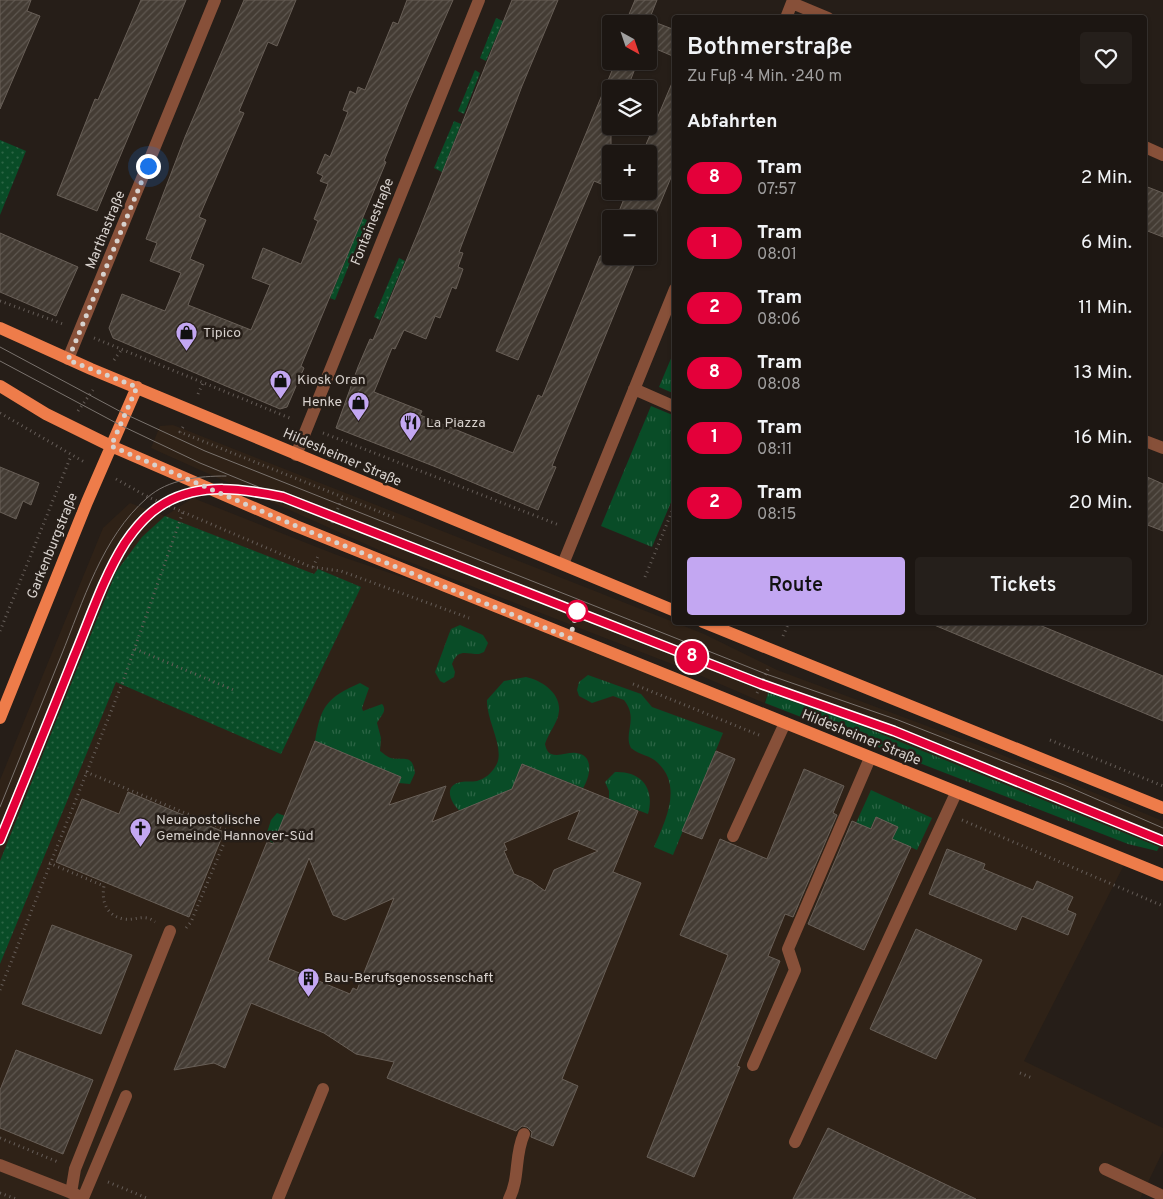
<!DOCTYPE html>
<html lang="de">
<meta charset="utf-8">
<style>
body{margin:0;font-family:Overpass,sans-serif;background:#251f1b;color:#f1f3f6;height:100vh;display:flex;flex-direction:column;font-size:19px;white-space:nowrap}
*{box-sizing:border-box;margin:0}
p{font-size:16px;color:#a09f9f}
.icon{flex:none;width:28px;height:28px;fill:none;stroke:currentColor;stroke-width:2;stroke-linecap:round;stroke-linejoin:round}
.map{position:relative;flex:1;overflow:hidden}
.drawer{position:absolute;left:672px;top:15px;width:475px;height:610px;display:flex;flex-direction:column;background:#1c1612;border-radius:5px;box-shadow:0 1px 4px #0004,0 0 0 1px #3a3532}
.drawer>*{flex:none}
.badge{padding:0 10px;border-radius:16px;font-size:18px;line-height:32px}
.needle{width:32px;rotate:140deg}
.buttons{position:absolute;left:602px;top:15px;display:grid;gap:10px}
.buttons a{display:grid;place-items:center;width:55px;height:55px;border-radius:5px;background:#1c1612;box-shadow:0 1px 4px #0004,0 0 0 1px #3a3532;font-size:25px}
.you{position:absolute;width:25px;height:25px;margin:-12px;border:4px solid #fff;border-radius:50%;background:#1a73e8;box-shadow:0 0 0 8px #1a73e833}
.map>.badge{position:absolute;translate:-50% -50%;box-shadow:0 0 0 2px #fff}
h2{padding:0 15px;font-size:19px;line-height:45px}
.round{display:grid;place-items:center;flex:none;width:52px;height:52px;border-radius:5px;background:#251f1b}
.head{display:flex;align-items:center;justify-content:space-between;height:85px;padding:0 15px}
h1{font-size:24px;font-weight:600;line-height:38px}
.cta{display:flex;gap:10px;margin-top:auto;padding:10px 15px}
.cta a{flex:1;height:58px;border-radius:5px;background:#c3a7f2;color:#111;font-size:20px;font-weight:600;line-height:58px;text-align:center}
.cta a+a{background:#251f1b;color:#f1f3f6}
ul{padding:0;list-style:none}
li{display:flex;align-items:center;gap:15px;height:65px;padding:0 15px}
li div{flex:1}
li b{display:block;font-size:19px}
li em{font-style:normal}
li .badge{min-width:55px;font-weight:700;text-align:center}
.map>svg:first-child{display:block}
.built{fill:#2f2217}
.grass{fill:url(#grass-tufts)}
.park{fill:url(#park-dots)}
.building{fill:url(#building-hatch);stroke:#685f57;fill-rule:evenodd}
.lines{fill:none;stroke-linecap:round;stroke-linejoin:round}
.path{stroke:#655d58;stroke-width:3;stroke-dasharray:1 4;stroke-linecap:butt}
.minor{stroke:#875039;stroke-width:12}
.major{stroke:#ee7c4a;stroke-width:12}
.tram{stroke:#7a736e;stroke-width:1}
.line-casing{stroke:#fff;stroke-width:11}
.line{stroke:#e4003a;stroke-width:8}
.walk{stroke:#d8d2ce;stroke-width:5;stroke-dasharray:0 9}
.stop-dot{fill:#fff;stroke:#e4003a;stroke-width:2.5}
.labels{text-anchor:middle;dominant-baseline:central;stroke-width:5;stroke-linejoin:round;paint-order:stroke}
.street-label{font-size:14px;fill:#d8d2ce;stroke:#261e18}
.poi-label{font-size:14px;fill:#d8d2ce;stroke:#261e18;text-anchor:start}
</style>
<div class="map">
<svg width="1163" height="1199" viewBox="0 0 1163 1199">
<defs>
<pattern id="grass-tufts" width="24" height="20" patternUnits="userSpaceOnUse" patternTransform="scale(1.25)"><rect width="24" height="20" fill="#094c27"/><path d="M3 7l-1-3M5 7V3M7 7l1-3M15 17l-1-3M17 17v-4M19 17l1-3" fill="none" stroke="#2c6545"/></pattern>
<pattern id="park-dots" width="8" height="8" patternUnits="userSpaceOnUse" patternTransform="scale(1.25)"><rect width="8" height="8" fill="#094c27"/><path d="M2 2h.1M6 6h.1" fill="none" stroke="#2c6545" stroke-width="1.8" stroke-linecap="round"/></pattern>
<pattern id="building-hatch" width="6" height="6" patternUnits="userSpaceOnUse" patternTransform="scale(1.25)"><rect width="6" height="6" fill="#443c34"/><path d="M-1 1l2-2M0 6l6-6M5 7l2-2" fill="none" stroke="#5e5750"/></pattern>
</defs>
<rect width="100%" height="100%" fill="#261e18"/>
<path class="built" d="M 173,425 L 704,634 L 777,670 L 978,745 L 1163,821 L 1163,849 L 844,719 L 768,693 L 764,703 L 690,671 L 381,551 L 151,448 L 160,426 Z
M 193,498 L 337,555 L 517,616 L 1126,861 L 1024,1061 L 1163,1128 L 1163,1151 L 1140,1199 L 0,1199 L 0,780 L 103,528 L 130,503 L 165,516 Z"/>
<path class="grass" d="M 675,349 L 675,394 L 659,387 Z
M 651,406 L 675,416 L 675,493 L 652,547 L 601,526 Z
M 460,625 L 483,635 L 488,643 L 484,652 L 479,654 C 466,654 458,648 452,664 L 455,672 L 454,677 L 444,683 L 440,681 L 435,672 L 449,634 L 451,629 Z
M 588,675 L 641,694 L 652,707 L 723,733 L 673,855 L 654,847 C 665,821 683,787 658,763 C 650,755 639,755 631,748 C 623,733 639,719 624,700 L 613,696 L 592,703 L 579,696 L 577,690 L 579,682 Z
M 526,677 C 541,680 561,693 559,711 C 558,723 548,733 545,744 C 546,748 547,752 551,754 C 559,757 568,752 576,753 C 595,755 590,777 583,788 L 522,764 L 512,789 L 460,811 C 450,803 443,785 461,782 C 466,781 472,782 477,781 C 484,779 491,774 495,767 C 507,751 486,721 487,700 L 504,681 Z
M 360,683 L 369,688 L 362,708 L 363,711 L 382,704 C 388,711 380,716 377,723 L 381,738 L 380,751 C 383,753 387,757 391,758 C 404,761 412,753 415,773 L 410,784 L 399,783 L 401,777 L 315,741 C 321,705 327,698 360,683 Z
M 768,693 L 844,719 L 1159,847 L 1157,851 L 1128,844 L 765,703 Z
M 615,772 C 642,771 655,789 648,814 L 609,799 L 609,791 L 605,782 Z
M 871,790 L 932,818 L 917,850 L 892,839 L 897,827 L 876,817 L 870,829 L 856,823 Z
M 277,813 L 304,823 L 294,853 L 265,839 L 271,820 Z"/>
<path class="park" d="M 496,18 L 503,21 L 486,61 L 480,58 Z
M 475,70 L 480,73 L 464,114 L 458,111 Z
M 454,121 L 461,124 L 442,172 L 434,168 Z
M 0,140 L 26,151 L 0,215 Z
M 363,218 L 367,220 L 335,300 L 330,298 Z
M 399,258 L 405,261 L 380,320 L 374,317 Z
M 165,516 L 314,574 L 318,569 L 361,587 L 281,754 L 116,682 L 0,964 L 0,861 L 116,572 L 142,537 Z"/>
<path class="building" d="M 0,0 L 31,0 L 27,11 L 40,16 L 0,109 Z
M 141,0 L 186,0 L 97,211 L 57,195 L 95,99 L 98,100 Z
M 244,0 L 296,0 L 277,46 L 268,42 L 239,111 L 244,113 L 199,217 L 206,220 L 190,259 L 204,265 L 188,305 L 251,330 L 270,285 L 252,278 L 263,248 L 301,264 L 318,221 L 314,219 L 328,184 L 320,181 L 323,176 L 317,173 L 325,154 L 330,157 L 348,112 L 343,110 L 350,91 L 356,94 L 358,87 L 365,90 L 393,22 L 398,24 L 407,0 L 453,0 L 408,102 L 384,161 L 386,162 L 301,366 L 304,368 L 287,407 L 280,409 L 113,338 L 109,328 L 122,294 L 165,311 L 181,273 L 150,261 L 157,243 L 146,239 L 185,137 Z
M 512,0 L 558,0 L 522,86 L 459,252 L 463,253 L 458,267 L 463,269 L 456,289 L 452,287 L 440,318 L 435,316 L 426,339 L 404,330 L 395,349 L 392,348 L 374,392 L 422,411 L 420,415 L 513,453 L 538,395 L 542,397 L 600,256 L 638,256 L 552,466 L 556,467 L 538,510 L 436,467 L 336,428 L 358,367 L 370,339 L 373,340 L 417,235 Z
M 635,0 L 657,0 L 649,20 L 675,30 L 675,57 L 649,46 L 649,21 L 648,24 L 625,24 Z
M 616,61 L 638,61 L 627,89 L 611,89 L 611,188 L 594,181 L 518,360 L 496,351 Z
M 675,76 L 675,168 L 649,230 L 649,219 L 616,219 L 627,191 L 649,191 L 649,154 L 642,154 Z
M 1145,186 L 1163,193 L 1163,237 L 1145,230 Z
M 0,233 L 78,267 L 56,316 L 0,292 Z
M 0,467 L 39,483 L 31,505 L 23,501 L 16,519 L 0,512 Z
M 1145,476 L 1163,484 L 1163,531 L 1145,524 Z
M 927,622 L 1032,622 L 1163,676 L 1163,721 Z
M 315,741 L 401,777 L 389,805 L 446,786 L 432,822 L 512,789 L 522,764 L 638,811 L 613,872 L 641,883 L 562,1079 L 578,1086 L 553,1146 L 531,1137 L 532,1132 L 527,1127 L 522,1126 L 516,1131 L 387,1078 L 394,1062 L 356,1054 L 324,1033 L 251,1003 L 225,1068 L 214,1063 L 174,1070 L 267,842 L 273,844 ZM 580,810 L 568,839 L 598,851 L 554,870 L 545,891 L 531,881 L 514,874 L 504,851 L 507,850 L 504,843 ZM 309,858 L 333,915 L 345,920 L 394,898 L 357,990 L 353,988 L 350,994 L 268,960 Z
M 716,751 L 735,759 L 702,839 L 682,831 Z
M 804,769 L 844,786 L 833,813 L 837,815 L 793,917 L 785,914 L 768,956 L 780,961 L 737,1066 L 740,1067 L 694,1177 L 647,1157 L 728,955 L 680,935 L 720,839 L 767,859 Z
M 128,792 L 224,832 L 189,917 L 56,862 L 82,799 L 119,814 Z
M 876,817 L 898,827 L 892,839 L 911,847 L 864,950 L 808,924 L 852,821 L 871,829 Z
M 947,849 L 985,864 L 983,869 L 1033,890 L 1037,881 L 1073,897 L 1067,910 L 1076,914 L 1068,935 L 1022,916 L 1016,930 L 929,894 Z
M 52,925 L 132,955 L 101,1034 L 22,1004 Z
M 916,929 L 982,960 L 936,1059 L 870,1029 Z
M 16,1050 L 93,1080 L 63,1154 L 0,1128 L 0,1090 Z
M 828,1128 L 976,1199 L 793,1199 Z"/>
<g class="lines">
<path class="path" d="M 0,301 L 63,324
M 94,338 L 292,419
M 114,360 L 122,349
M 198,394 L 203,383
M 78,411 L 93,390
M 0,413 L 86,463
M 183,427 L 180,432 L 395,518
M 323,433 L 559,525
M 116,479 L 148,497 L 311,567 L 341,571 L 469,618
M 332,523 L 343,496
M 313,567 L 319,554
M 645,577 L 675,504
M 0,631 L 71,456
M 783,636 L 789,622
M 135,649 L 236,691
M 633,684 L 759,735
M 757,693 L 769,667
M 1050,740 L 1163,786
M 86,772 L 229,831 L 191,922 L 186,928
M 962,820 L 1163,906
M 49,863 L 104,886 C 101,902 107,916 124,919 C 136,921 144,913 155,922
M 0,990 L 122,684 L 183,512
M 1020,1073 L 1032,1078
M 0,1138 L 58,1162
M 108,1182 L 149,1199
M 0,1193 L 16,1199"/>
<path class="minor" d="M 792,3 L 828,18
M 786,18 L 793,0
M 1145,147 L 1163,155
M 68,359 L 215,0
M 634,389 L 675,407
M 1145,441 L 1163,448
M 296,455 L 479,0
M 563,564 L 675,289
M 733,836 L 785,723
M 753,1065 L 795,970 L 788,949 L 870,758
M 795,1142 L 956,793
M 0,1165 L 77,1195
M 1105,1169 L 1163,1196
M 71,1193 L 75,1169 L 170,931
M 83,1198 L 126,1096
M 278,1199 L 323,1089
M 509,1199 C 520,1178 514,1156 524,1134"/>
<path class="major" d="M 0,328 L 91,369 L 675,611
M 0,386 L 46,414 L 111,446 L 296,526 L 1163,875
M 703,622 L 1163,808
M 0,718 L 87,502 L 137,387"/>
<path class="tram" d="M 0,347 L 125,414 L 205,451 L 766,674 L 898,720 L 1064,785 L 1163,828
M 0,361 L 120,425 L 200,463 L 283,497 L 761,684 L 894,731 L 1163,841
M 0,807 C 20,757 41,706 61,656 C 83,602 102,537 147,498 C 168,479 199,476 226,476
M 0,840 C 22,786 44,732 66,678 C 90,619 109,545 162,505 C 189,485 231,487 261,493"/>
</g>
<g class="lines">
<defs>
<path id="line" d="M 0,840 C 25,779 50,718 74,657 C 90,619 103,578 125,543 C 135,528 149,512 165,503 C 202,482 244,489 283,497 L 761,684 L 894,731 L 1163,841"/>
</defs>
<use href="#line" class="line-casing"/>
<use href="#line" class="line"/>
<path class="walk" d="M 148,166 L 68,360 L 137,387 L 111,446 L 296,526 L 570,638 L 577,611"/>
</g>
<defs>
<symbol id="shop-pin" viewBox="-11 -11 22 30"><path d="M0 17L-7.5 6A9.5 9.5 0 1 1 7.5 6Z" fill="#c3a7f2" stroke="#261e18"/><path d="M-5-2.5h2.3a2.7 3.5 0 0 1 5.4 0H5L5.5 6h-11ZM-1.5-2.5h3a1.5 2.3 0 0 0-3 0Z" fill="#111"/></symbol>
<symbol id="restaurant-pin" viewBox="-11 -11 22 30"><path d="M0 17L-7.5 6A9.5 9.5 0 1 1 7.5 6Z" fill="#c3a7f2" stroke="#261e18"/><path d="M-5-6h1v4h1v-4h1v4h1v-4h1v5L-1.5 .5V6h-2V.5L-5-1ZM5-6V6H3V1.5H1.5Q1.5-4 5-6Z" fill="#111"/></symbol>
<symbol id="church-pin" viewBox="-11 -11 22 30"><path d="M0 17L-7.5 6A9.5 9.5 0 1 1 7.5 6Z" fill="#c3a7f2" stroke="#261e18"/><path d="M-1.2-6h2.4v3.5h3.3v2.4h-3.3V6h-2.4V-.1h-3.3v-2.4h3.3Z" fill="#111"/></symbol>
<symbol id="building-pin" viewBox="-11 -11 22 30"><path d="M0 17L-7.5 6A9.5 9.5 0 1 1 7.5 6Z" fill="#c3a7f2" stroke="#261e18"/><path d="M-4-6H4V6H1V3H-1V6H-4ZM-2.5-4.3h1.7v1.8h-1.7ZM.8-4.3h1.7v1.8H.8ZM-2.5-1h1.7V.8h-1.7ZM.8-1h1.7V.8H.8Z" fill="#111"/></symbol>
</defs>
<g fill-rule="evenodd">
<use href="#shop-pin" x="174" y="320" width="25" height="34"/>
<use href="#shop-pin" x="268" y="368" width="25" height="34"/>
<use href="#shop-pin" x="346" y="390" width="25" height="34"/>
<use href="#restaurant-pin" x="398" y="410" width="25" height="34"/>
<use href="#church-pin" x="128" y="816" width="25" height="34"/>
<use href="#building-pin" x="296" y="966" width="25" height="34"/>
</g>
<circle class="stop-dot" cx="577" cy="611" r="10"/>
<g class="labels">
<g class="street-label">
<text transform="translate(373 222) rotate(-68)">Fontainestraße</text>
<text transform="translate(106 230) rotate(-68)">Marthastraße</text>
<text transform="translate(342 458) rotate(23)">Hildesheimer Straße</text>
<text transform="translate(53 546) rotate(-68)">Garkenburgstraße</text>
<text transform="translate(861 738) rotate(22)">Hildesheimer Straße</text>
</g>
<g class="poi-label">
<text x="203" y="333">Tipico</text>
<text x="297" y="380">Kiosk Oran</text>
<text x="342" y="402" text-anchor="end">Henke</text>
<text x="426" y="423">La Piazza</text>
<text x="156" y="820">Neuapostolische<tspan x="156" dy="16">Gemeinde Hannover-Süd</tspan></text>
<text x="324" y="978">Bau-Berufsgenossenschaft</text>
</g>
</g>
</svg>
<div class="buttons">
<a><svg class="needle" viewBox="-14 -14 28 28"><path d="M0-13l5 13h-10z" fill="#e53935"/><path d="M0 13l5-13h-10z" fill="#a09f9f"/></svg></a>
<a><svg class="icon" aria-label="layers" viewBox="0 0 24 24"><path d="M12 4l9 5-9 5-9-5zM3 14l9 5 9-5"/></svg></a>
<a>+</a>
<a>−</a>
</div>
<div class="you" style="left:148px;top:166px"></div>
<b class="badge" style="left:692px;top:657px;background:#e4003a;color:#fff">8</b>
<section class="drawer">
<div class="head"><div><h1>Bothmerstraße</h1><p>Zu Fuß · 4 Min. · 240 m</p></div><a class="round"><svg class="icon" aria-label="heart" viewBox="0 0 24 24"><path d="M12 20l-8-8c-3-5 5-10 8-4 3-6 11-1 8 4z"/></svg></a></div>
<h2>Abfahrten</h2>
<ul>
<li><span class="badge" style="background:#e4003a;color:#fff">8</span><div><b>Tram</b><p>07:57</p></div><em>2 Min.</em></li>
<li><span class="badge" style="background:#e4003a;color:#fff">1</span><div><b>Tram</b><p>08:01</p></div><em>6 Min.</em></li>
<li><span class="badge" style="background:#e4003a;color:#fff">2</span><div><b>Tram</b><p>08:06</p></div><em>11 Min.</em></li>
<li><span class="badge" style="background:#e4003a;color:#fff">8</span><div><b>Tram</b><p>08:08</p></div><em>13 Min.</em></li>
<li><span class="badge" style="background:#e4003a;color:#fff">1</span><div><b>Tram</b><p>08:11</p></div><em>16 Min.</em></li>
<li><span class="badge" style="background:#e4003a;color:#fff">2</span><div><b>Tram</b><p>08:15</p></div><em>20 Min.</em></li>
</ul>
<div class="cta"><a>Route</a><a>Tickets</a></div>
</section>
</div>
